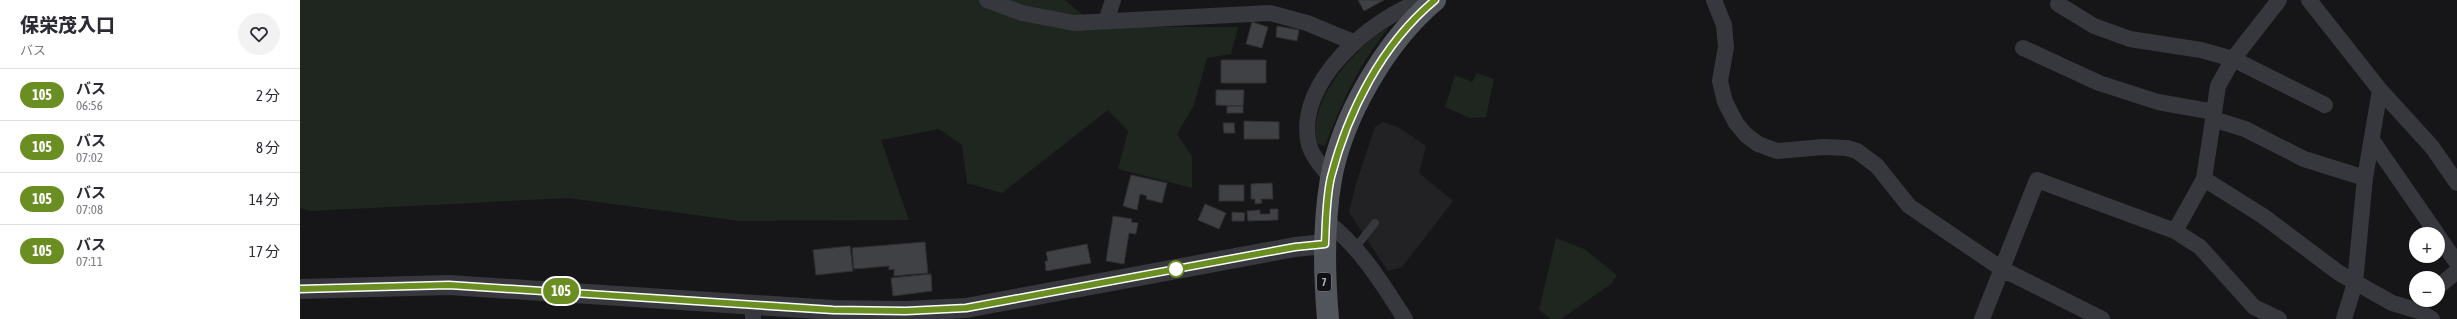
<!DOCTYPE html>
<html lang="ja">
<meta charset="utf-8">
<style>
body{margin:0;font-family:"Asap Condensed","Noto Sans JP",sans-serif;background:#f2f2f3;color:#2b2b33;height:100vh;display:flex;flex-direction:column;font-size:15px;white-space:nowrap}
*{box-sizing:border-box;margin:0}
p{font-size:13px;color:#7c7c81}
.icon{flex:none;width:22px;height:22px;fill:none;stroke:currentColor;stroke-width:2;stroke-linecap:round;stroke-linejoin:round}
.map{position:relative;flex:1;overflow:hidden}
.drawer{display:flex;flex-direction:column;background:#fff;width:300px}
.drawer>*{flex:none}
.badge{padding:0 8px;border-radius:13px;font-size:14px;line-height:26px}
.tools{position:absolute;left:2109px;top:227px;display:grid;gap:8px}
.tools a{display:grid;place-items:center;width:36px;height:36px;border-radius:50%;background:#fff;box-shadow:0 1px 3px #0004;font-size:20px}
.map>.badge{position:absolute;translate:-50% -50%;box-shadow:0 0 0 2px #fff}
.round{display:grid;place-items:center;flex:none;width:42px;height:42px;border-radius:21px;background:#f2f2f3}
.summary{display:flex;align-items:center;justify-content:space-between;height:68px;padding:0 20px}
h1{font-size:19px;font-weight:800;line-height:30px}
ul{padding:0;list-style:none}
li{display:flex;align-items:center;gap:12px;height:52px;padding:0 20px;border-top:1px solid #e1e1e2}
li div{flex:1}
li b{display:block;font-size:15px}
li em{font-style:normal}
li .badge{min-width:44px;font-weight:700;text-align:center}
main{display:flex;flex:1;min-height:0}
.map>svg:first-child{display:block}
.built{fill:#222225}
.green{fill:#1e261f}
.building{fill:#404145;stroke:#303034}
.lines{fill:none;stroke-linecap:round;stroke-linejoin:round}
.service{stroke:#37383d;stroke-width:8}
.minor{stroke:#37383d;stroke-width:16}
.tertiary{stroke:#37383d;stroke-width:20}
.primary{stroke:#53555c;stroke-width:22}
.line-casing{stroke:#fff;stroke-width:9}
.line{stroke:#6b8e23;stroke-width:6}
.stop-dot{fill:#fff;stroke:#6b8e23;stroke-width:2}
.labels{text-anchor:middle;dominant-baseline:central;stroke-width:3.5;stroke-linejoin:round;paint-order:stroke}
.shield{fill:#111113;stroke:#7b7e86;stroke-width:1}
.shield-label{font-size:11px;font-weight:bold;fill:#a8adb8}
</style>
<main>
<section class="drawer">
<div class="summary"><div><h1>保栄茂入口</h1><p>バス</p></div><a class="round"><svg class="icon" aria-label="heart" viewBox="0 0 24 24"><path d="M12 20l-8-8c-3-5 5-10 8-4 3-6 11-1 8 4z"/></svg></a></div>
<ul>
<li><span class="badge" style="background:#6b8e23;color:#fff">105</span><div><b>バス</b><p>06:56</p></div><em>2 分</em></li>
<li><span class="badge" style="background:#6b8e23;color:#fff">105</span><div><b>バス</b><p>07:02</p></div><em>8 分</em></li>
<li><span class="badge" style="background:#6b8e23;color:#fff">105</span><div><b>バス</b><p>07:08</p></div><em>14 分</em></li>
<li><span class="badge" style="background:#6b8e23;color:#fff">105</span><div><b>バス</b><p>07:11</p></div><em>17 分</em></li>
</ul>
</section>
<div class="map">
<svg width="2157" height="319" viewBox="0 0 2157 319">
<rect width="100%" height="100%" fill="#161618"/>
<path class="built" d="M 1083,122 L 1098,127 L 1126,146 L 1119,173 L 1153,201 L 1102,267 L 1088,271 L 1049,212 L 1056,184 L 1075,127 Z"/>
<path class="green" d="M 0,0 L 765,0 L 797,27 L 938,27 L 931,54 L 907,58 L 894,105 L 877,134 L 892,156 L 892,188 L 818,169 L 828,131 L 808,110 L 702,193 L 667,183 L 662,145 L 639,129 L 581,140 L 609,220 L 440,221 L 268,198 L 11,211 L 0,208 Z
M 1089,27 C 1057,68 1044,98 1025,146 L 1017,144 C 1007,100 1054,48 1089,27 Z
M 1177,73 L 1194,79 L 1186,117 L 1170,118 L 1145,107 L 1155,75 L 1172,82 Z
M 1256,238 L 1284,249 L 1317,275 L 1311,284 L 1261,319 L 1251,319 L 1239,310 Z"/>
<path class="building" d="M 1058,0 L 1084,0 L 1064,11 Z
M 952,22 L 968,27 L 962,48 L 946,44 Z
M 977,26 L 999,30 L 997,41 L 976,37 Z
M 921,60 L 966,60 L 966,83 L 921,83 Z
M 916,90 L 944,90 L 943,106 L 916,105 Z
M 927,106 L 943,106 L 943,113 L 927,113 Z
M 944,121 L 979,122 L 979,139 L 944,139 Z
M 923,123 L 934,123 L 935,133 L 924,133 Z
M 831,175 L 867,183 L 862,203 L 846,199 L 847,196 L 840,194 L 837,210 L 823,206 Z
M 972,183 L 973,199 L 961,199 L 962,203 L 955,204 L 955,199 L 951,199 L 951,184 Z
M 919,185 L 944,185 L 944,201 L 919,201 Z
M 905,204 L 926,213 L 919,229 L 898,220 Z
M 970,209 L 978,209 L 978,220 L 948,221 L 947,211 L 960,210 L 960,214 L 970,214 Z
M 932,212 L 945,213 L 944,221 L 932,221 Z
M 813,216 L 832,219 L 831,222 L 838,223 L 836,234 L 829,233 L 824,264 L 806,261 Z
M 625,242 L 628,273 L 594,276 L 594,269 L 589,270 L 589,266 L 554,269 L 552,248 Z
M 787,244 L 791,263 L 746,271 L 745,261 L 748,261 L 746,252 Z
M 550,246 L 553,271 L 516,275 L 513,250 Z
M 631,274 L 632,291 L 593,296 L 591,278 Z"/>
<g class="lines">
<path class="service" d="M 1055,248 L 1075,223"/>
<path class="minor" d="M 687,0 L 722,13 L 774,23 L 970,13 L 1007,23 L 1053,42
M 1414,0 L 1424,25 L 1426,47 L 1420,81 L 1425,102 L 1436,123 L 1446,135 L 1458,144 L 1477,151 L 1523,147 L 1547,148 L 1557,151 L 1577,166 L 1609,206 L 1702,269 L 1802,319
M 2009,0 L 2080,90 L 2132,147 L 2157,183
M 1758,4 L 1794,26 L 1830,39 L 1901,50 L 1933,59 L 2025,105
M 806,21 L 813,0
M 1723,48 L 1799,83 L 1858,102 L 1914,112
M 1913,119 L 1945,129 L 2004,159 L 2065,178
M 2072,140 L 2137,234
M 1031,178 C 1023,168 1013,158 1009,145 C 994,82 1072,18 1124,0
M 1904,179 L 1963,216 L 2039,273 L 2092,303 L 2119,311 L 2132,319
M 1026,221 C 1061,248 1082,283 1105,319
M 1875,231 L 1904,179 L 1918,86 L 1933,59 L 1979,0
M 2138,236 L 2157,263
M 2138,287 L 2157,271
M 453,319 L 453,305
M 1682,319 L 1737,180 L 1875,231 L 1900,247 L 1954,307 L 1979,319
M 2044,319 L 2055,283 L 2065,178 L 2080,90"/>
<path class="tertiary" d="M 0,289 L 149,285 L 533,310 L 606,311 L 666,308 L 995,247 L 1025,244"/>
<path class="primary" d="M 1028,319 C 1024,273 1023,225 1031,179 C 1042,117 1086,41 1135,0"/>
</g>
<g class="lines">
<defs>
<path id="line" d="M 0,289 L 149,285 L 533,310 L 606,311 L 666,308 L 995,247 L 1025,244 C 1026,222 1026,198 1031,177 C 1048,111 1082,44 1135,0"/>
</defs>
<use href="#line" class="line-casing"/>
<use href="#line" class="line"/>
</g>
<circle class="stop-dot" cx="876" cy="269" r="8"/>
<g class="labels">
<rect class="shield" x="1017" y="273" width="14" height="18" rx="3"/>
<g class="shield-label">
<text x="1024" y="282">7</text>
</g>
</g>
</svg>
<div class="tools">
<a>+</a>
<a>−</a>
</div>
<b class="badge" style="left:261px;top:291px;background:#6b8e23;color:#fff">105</b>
</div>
</main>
